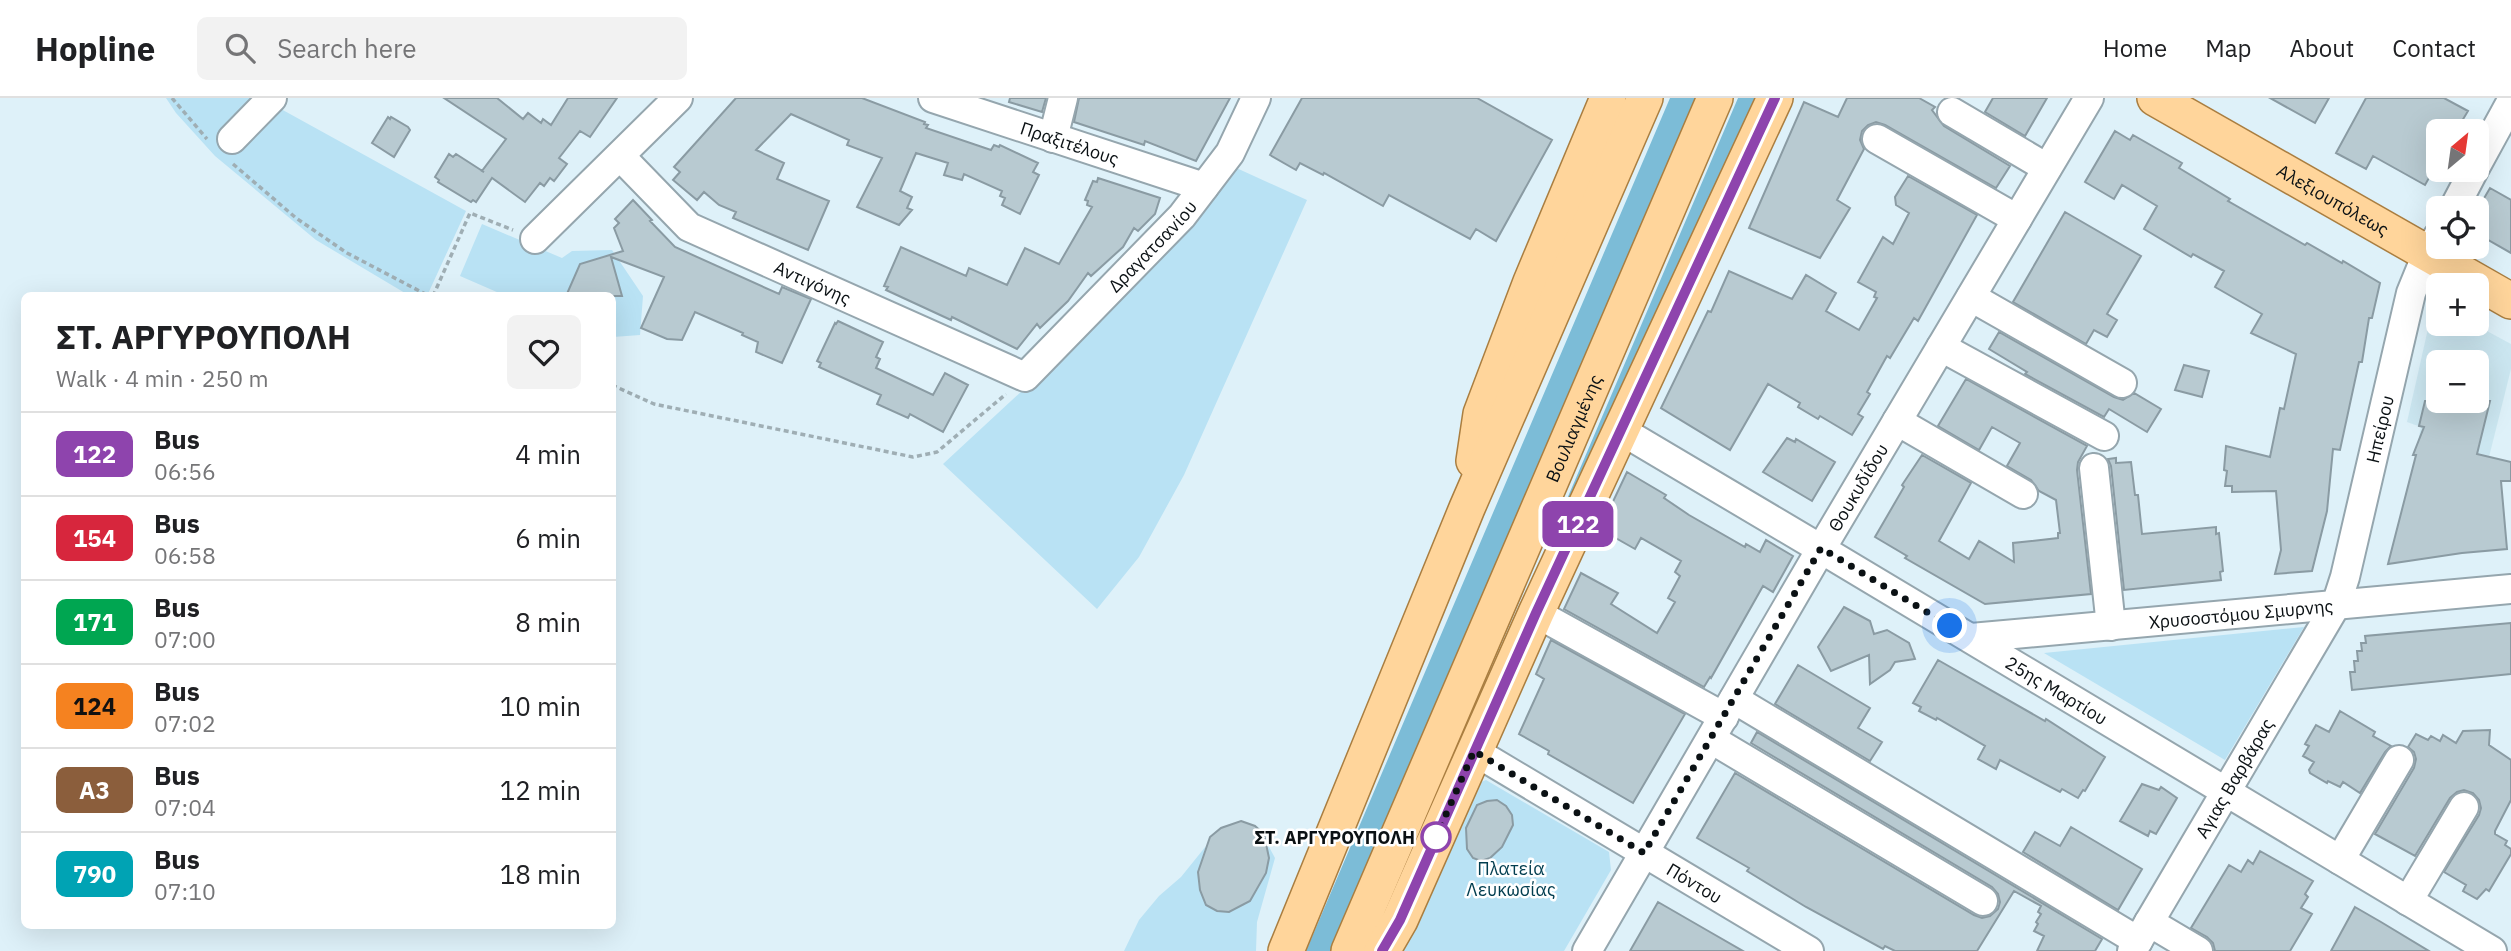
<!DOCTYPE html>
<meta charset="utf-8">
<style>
body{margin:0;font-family:"IBM Plex Sans",sans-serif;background:#f2f2f2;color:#202124;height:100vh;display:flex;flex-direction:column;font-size:26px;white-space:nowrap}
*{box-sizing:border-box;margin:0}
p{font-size:23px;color:#757577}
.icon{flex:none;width:38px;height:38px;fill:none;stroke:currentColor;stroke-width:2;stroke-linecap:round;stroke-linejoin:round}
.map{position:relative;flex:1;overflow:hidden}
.side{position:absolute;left:21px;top:194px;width:595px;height:637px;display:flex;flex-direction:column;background:#fff;border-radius:10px;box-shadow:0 7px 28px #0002}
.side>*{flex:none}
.badge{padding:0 14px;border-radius:10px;font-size:24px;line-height:46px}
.needle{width:46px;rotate:29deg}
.buttons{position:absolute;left:2426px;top:21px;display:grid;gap:14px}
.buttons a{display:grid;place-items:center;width:63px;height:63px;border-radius:10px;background:#fff;box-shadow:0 7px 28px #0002;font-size:35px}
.you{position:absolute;width:35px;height:35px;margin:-18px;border:5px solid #fff;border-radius:50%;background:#1a73e8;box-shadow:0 0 0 10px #1a73e833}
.map>.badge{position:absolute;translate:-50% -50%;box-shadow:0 0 0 4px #fff}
.round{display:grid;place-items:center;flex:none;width:74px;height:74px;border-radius:10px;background:#f2f2f2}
.head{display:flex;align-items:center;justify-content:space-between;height:119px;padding:0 35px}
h1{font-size:33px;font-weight:700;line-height:52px}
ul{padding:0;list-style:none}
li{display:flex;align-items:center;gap:21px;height:84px;padding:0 35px;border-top:2px solid #e0e0e0}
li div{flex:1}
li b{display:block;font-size:26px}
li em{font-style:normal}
li .badge{min-width:77px;font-weight:700;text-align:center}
header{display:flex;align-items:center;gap:42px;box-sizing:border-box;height:98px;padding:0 35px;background:#fff;border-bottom:2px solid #e0e0e0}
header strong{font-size:33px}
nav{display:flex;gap:38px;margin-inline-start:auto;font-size:24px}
.search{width:490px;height:63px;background:#f2f2f2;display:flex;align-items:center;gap:18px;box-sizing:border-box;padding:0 24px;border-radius:10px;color:#757577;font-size:26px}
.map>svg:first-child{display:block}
.built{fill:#cbe6f0;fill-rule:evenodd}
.green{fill:#b9e2f4}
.forest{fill:#7cbcd7}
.building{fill:#b8cad1;stroke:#8a9ba3;stroke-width:2}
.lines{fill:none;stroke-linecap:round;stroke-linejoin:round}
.minor-casing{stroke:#95a6ae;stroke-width:32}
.major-casing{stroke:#aa7e40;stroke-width:38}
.path{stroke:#9faeb4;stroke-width:3.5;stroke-dasharray:5 3.5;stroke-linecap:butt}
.minor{stroke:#fff;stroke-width:28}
.major{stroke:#ffd59b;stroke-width:35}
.line-casing{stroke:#fff;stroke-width:16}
.line{stroke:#8e44ad;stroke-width:10}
.walk{stroke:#0b1114;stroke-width:7;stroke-dasharray:0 12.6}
.stop-dot{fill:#fff;stroke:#8e44ad;stroke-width:3.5}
.labels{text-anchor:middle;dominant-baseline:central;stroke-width:5;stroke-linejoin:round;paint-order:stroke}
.street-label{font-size:18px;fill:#0b1114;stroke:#fff}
.stop-label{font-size:18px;font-weight:bold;fill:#0b1114;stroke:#fff;text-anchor:end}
.park-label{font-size:18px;fill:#013d4f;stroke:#fff}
</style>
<header>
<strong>Hopline</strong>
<div class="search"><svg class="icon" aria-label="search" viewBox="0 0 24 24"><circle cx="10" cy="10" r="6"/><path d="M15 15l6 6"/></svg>Search here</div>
<nav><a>Home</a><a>Map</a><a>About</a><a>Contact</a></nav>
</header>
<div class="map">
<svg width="2511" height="853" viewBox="0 0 2511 853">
<rect width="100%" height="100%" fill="#def1f9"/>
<path class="built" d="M 2434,204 L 2438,206 L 2438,226 L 2474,226 L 2511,246 L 2511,271 L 2489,359 L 2418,343 L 2421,329 L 2407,324 ZM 2438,264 L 2476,264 L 2476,303 L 2438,303 Z"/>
<path class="green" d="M 166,0 L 261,0 L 466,113 L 427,198 L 410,198 L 316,142 L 215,58 L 176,15 Z
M 1232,68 L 1307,102 L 1184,377 L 1139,459 L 1097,511 L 943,366 L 1024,291 Z
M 482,126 L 562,160 L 572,153 L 612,152 L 643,198 L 640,237 L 613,239 L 612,198 L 506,198 L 460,178 Z
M 2304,529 L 2225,662 L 2044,555 Z
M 1486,682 L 1609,754 L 1611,772 L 1564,853 L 1399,853 L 1476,686 Z
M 1268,747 L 1275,760 L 1257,824 L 1256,853 L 1124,853 L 1139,822 L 1159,798 L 1181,779 L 1206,748 C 1174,841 1272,829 1268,747 Z"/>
<path class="forest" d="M 1670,0 L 1697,0 L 1333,853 L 1306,853 Z
M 1738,0 L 1762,0 L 1483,598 Z"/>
<path class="building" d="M 444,0 L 497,0 L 523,21 L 528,15 L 541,25 L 543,21 L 551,27 L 568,0 L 617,0 L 590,39 L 580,33 L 559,60 L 567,66 L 554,83 L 550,80 L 544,88 L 540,85 L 525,104 L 492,80 L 476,104 L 473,102 L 471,104 L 438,84 L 439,82 L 435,79 L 449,56 L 453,59 L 456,56 L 484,74 L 482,73 L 506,41 Z
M 736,0 L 862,0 L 925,24 L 924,26 L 928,27 L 926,30 L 991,52 L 994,47 L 999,49 L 1000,47 L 1038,65 L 1033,74 L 1039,77 L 1020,116 L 1002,107 L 1005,100 L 1000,98 L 1002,93 L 964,76 L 962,82 L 944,77 L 948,65 L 916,55 L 900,93 L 912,99 L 907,110 L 912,112 L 899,127 L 857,109 L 882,60 L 847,47 L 849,42 L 791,16 L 756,52 L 784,65 L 777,81 L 829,103 L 808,152 L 733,120 L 736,114 L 719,107 L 704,94 L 697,102 L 673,82 L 680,74 L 674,69 Z
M 1010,0 L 1046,0 L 1042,14 L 1009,4 Z
M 1079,0 L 1230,0 L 1196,63 L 1145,43 L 1144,47 L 1074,24 Z
M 1302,0 L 1477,0 L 1552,42 L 1496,143 L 1476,131 L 1470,141 L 1389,97 L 1383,108 L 1324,75 L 1323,77 L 1300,65 L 1296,72 L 1270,57 Z
M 1847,0 L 1919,0 L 1935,9 L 1932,12 L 1944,28 L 2010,68 L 1996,90 L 1885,27 L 1876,24 L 1868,27 L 1862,33 L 1860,42 L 1864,51 L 1837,102 L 1850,110 L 1820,160 L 1749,130 L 1804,4 L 1838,19 Z
M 1993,0 L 2047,0 L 2025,38 L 1985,14 Z
M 2270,0 L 2329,0 L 2315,25 Z
M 2366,0 L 2444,0 L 2468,13 L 2456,33 L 2438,33 L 2438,64 L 2425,87 L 2373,58 L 2366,71 L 2336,55 Z
M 388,19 L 390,21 L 391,19 L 408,29 L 410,32 L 394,59 L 372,45 Z
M 2115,33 L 2130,42 L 2133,37 L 2182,65 L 2179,70 L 2230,101 L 2228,103 L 2305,147 L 2307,145 L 2342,165 L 2343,163 L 2380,185 L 2372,220 L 2369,220 L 2362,264 L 2359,264 L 2340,352 L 2333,351 L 2327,413 L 2312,473 L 2275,476 L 2281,452 L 2276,393 L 2232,394 L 2232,388 L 2225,388 L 2227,373 L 2224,372 L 2226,348 L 2270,359 L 2280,310 L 2284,311 L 2296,256 L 2251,235 L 2262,216 L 2215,189 L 2224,173 L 2193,156 L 2191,159 L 2144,131 L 2157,108 L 2122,87 L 2114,101 L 2085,84 Z
M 1908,78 L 1977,117 L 1918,223 L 1914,220 L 1890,260 L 1887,258 L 1867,294 L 1870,296 L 1858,316 L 1863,319 L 1852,337 L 1820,318 L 1818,321 L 1798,309 L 1800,305 L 1768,286 L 1730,352 L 1661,310 L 1708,213 L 1711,214 L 1729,173 L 1792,201 L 1806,177 L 1836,195 L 1826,213 L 1859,232 L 1877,200 L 1874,199 L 1876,194 L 1858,184 L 1883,139 L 1893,146 L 1909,115 L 1896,107 L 1895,99 Z
M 1098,80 L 1160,100 L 1155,116 L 1138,133 L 1134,130 L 1123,149 L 1091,178 L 1088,175 L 1068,203 L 1040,230 L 1037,226 L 1017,251 L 952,219 L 951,222 L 886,192 L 888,189 L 884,188 L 901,149 L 966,178 L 969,170 L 1007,187 L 1025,150 L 1059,166 L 1092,109 L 1087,107 L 1088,103 L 1085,102 L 1093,83 L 1097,84 Z
M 2490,90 L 2511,102 L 2511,155 L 2476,135 L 2476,114 Z
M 633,102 L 652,122 L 650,123 L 675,149 L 779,196 L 782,189 L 811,201 L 782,265 L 756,254 L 758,244 L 742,237 L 743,235 L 695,214 L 682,242 L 667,241 L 641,230 L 664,179 L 611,159 L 622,198 L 566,198 L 580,166 L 623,153 L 614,130 L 619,125 L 615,121 Z
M 2065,114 L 2141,158 L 2107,216 L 2117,222 L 2107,239 L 2094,232 L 2086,246 L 2013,204 Z
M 838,223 L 883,244 L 876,259 L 880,261 L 876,270 L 933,297 L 945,275 L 968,287 L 943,334 L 910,316 L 908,320 L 877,306 L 881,297 L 819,269 L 821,265 L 817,263 L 835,225 L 836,226 Z
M 1999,234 L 2114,299 L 2123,302 L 2134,295 L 2161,311 L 2147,334 L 2109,311 L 2104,319 L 2025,276 L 2027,274 L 1989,251 Z
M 2184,267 L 2209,273 L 2202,299 L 2175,292 Z
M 1966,281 L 2087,348 L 2078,364 L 2077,372 L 2091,496 L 1985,506 L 1905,460 L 1907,458 L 1875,439 L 1904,389 L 1902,387 L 1922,357 L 1971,385 L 1939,443 L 1969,461 L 1979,443 L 2014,464 L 2013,445 L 2058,440 L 2058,435 L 2060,435 L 2056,402 L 2039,393 L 2031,382 L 2007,368 L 2020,345 L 1992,329 L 1979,352 L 1938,328 Z
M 2425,303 L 2490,303 L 2477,356 L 2511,364 L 2511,383 L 2501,383 L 2507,451 L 2462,455 L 2388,466 L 2416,357 L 2413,357 L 2424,329 L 2419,328 Z
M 1787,340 L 1795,344 L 1796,341 L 1835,364 L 1812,403 L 1763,374 Z
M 2116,360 L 2116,365 L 2131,364 L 2135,397 L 2138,397 L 2142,436 L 2216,429 L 2216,436 L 2219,435 L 2223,473 L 2220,474 L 2221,482 L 2124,492 L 2111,368 L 2108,361 Z
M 1627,374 L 1666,397 L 1664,400 L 1689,417 L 1745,449 L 1746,446 L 1760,454 L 1766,442 L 1793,458 L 1773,494 L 1763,488 L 1711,580 L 1710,579 L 1704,589 L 1564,511 L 1581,475 L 1618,495 L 1611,506 L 1657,535 L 1675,504 L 1668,500 L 1680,478 L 1675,474 L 1681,463 L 1641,440 L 1635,451 L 1600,431 Z
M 1844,509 L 1870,523 L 1874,536 L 1887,532 L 1909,545 L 1915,561 L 1895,564 L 1890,572 L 1870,586 L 1869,557 L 1831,573 L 1818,549 Z
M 2511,525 L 2511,576 L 2352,592 L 2350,574 L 2355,574 L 2354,563 L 2358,563 L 2357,553 L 2362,553 L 2361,545 L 2366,545 L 2365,538 Z
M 1551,542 L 1685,616 L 1633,705 L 1548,656 L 1549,653 L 1519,636 L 1544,581 L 1536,576 Z
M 1938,562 L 2045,623 L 2046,621 L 2105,659 L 2085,693 L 2083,692 L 2078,700 L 2062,691 L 2060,694 L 2000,662 L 1996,671 L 1978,661 L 1985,648 L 1937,620 L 1936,622 L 1919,613 L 1921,609 L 1913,605 Z
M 1798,567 L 1870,610 L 1858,630 L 1882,644 L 1870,663 L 1775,606 Z
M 2340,613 L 2375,634 L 2373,638 L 2391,648 L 2385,654 L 2360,695 L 2343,684 L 2340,689 L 2328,683 L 2327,685 L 2310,675 L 2309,672 L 2314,664 L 2303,658 L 2309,648 L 2305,646 L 2316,627 L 2329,634 Z
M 2490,632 L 2489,647 L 2511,662 L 2511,702 L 2495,733 L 2495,736 L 2507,743 L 2505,747 L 2511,751 L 2511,756 L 2489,793 L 2486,791 L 2477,801 L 2463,793 L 2466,787 L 2444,774 L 2479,717 L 2481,710 L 2479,702 L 2473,695 L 2464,692 L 2457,694 L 2450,700 L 2415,758 L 2375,736 L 2414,670 L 2416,661 L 2414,654 L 2408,649 L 2416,636 L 2428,642 L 2431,638 L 2440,643 L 2443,637 L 2456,645 L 2463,633 Z
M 1757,634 L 2102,841 L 2095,853 L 2037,853 L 2044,838 L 2034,833 L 2038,826 L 2036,824 L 2041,816 L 2038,814 L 2041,808 L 2014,793 L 1977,853 L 1895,853 L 1885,848 L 1883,851 L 1806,809 L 1747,773 L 1749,770 L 1697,740 L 1735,675 L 1974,817 L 1982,820 L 1990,818 L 1998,811 L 2000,804 L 1998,796 L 1992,789 L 1751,645 Z
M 2142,686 L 2159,692 L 2161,689 L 2177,700 L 2156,736 L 2150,733 L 2148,738 L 2120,723 Z
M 1497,702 L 1506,708 L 1512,717 L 1513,727 L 1502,749 L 1490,760 L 1481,763 L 1473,760 L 1467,751 L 1466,730 L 1477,707 L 1487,703 Z
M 1241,723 L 1255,728 L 1264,736 L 1269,760 L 1266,775 L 1250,803 L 1229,814 L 1217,813 L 1206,807 L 1200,792 L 1198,774 L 1210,739 L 1221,730 Z
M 2071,729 L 2142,771 L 2118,812 L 2023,754 L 2035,734 L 2060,748 Z
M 2260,753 L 2313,783 L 2305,796 L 2308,799 L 2301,810 L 2312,816 L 2290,853 L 2215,853 L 2213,845 L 2207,839 L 2191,830 L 2229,767 L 2241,774 L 2248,762 L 2253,766 Z
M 1658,804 L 1710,834 L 1743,853 L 1630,853 Z
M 2355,809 L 2381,824 L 2429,853 L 2331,853 Z"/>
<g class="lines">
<defs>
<g id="minor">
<path id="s1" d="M 933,0 L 1204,89"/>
<path d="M 1952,14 L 2047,70"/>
<path d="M 1053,40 L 1063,0"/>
<path d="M 232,41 L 272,0"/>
<path d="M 1877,41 L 2017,121"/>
<path id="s2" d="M 621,59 L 689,129 L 1025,279 L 1182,118 L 1230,55 L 1256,0"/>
<path d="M 2476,68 L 2511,4"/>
<path d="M 2454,110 L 2474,72"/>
<path d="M 535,141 L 678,0"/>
<path d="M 1971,199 L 2122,285"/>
<path d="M 1941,249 L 2104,338"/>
<path d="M 1897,323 L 2023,396"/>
<path id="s3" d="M 1622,333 L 1821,451 L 2492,853"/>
<path d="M 2094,370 L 2111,528"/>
<path d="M 1536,515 L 1724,619"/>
<path id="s4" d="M 1971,540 L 2511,491"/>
<path d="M 1734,601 L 2138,843"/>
<path d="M 1711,641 L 1983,803"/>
<path id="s5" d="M 1474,653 L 1809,853"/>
<path d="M 2340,762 L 2399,662"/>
<path d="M 2408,803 L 2464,709"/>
<path d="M 2149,824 L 2198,853"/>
<path id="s6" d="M 1587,853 L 1821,451 L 2089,0"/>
<path id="s7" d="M 2132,853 L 2336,507 L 2345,479 L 2411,195 L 2427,156 L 2438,138"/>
</g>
<g id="major">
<path id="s8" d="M 2155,0 L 2511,203"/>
<path d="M 1474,363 L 1481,316 L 1531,184 L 1608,0"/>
<path d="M 1286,853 L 1467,410 L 1645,0"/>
<path id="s9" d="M 1349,853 L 1715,0"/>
<path d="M 1382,853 L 1400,822 L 1536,515 L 1775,0"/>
</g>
</defs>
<use href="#minor" class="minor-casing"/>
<use href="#major" class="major-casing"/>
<path class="path" d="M 172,0 L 207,41
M 233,66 L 296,120 L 347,155 L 429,198
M 433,198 L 470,115 L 513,132
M 612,287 L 654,306 L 913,359 L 937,354 L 1006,296"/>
<use href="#minor" class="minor"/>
<use href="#major" class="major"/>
</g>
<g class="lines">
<defs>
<path id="line" d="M 1382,853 L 1400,822 L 1536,515 L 1775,0"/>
</defs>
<use href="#line" class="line-casing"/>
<use href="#line" class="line"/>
<path class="walk" d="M 1436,739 L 1474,653 L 1644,755 L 1821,450 L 1950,528"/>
</g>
<circle class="stop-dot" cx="1436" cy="739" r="14"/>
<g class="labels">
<g class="street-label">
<text stroke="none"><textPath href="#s1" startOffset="144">Πραξιτέλους</textPath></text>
<text stroke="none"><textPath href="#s8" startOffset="205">Αλεξιουπόλεως</textPath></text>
<text stroke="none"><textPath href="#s2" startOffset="648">Δραγατσανίου</textPath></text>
<text stroke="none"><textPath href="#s2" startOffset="233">Αντιγόνης</textPath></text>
<text stroke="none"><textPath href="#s9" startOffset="569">Βουλιαγμένης</textPath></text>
<text stroke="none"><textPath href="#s7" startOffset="583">Ηπείρου</textPath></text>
<text stroke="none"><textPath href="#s6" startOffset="537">Θουκυδίδου</textPath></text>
<text stroke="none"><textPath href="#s4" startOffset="271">Χρυσοστόμου Σμυρνης</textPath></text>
<text stroke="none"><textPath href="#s3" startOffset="506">25ης Μαρτίου</textPath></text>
<text stroke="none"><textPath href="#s7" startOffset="201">Αγιας Βαρβάρας</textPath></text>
<text stroke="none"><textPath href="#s5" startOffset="257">Πόντου</textPath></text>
</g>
<g class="stop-label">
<text x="1415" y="739">ΣΤ. ΑΡΓΥΡΟΥΠΟΛΗ</text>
</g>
<g class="park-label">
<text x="1511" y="770">Πλατεία<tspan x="1511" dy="21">Λευκωσίας</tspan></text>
</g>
</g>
</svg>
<div class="buttons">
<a><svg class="needle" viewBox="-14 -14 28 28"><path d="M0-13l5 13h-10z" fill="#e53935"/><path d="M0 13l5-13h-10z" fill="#757577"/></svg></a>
<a><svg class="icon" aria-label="locate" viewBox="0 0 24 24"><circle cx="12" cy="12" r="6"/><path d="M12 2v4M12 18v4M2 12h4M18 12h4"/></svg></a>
<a>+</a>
<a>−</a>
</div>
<div class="you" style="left:1950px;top:528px"></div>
<b class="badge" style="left:1578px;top:426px;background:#8e44ad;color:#fff">122</b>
<section class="side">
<div class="head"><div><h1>ΣΤ. ΑΡΓΥΡΟΥΠΟΛΗ</h1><p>Walk · 4 min · 250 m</p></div><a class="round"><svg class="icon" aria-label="heart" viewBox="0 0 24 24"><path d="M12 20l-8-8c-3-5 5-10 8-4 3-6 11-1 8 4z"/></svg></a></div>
<ul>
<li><span class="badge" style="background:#8e44ad;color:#fff">122</span><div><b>Bus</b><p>06:56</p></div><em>4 min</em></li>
<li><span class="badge" style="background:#d7263d;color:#fff">154</span><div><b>Bus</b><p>06:58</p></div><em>6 min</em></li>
<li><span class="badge" style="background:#00a651;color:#fff">171</span><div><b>Bus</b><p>07:00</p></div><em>8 min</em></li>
<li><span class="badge" style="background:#f58220;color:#111">124</span><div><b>Bus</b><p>07:02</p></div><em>10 min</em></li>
<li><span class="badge" style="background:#8b5e3c;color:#fff">Α3</span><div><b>Bus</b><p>07:04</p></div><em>12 min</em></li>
<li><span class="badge" style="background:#00a3b4;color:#fff">790</span><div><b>Bus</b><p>07:10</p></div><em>18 min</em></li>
</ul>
</section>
</div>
